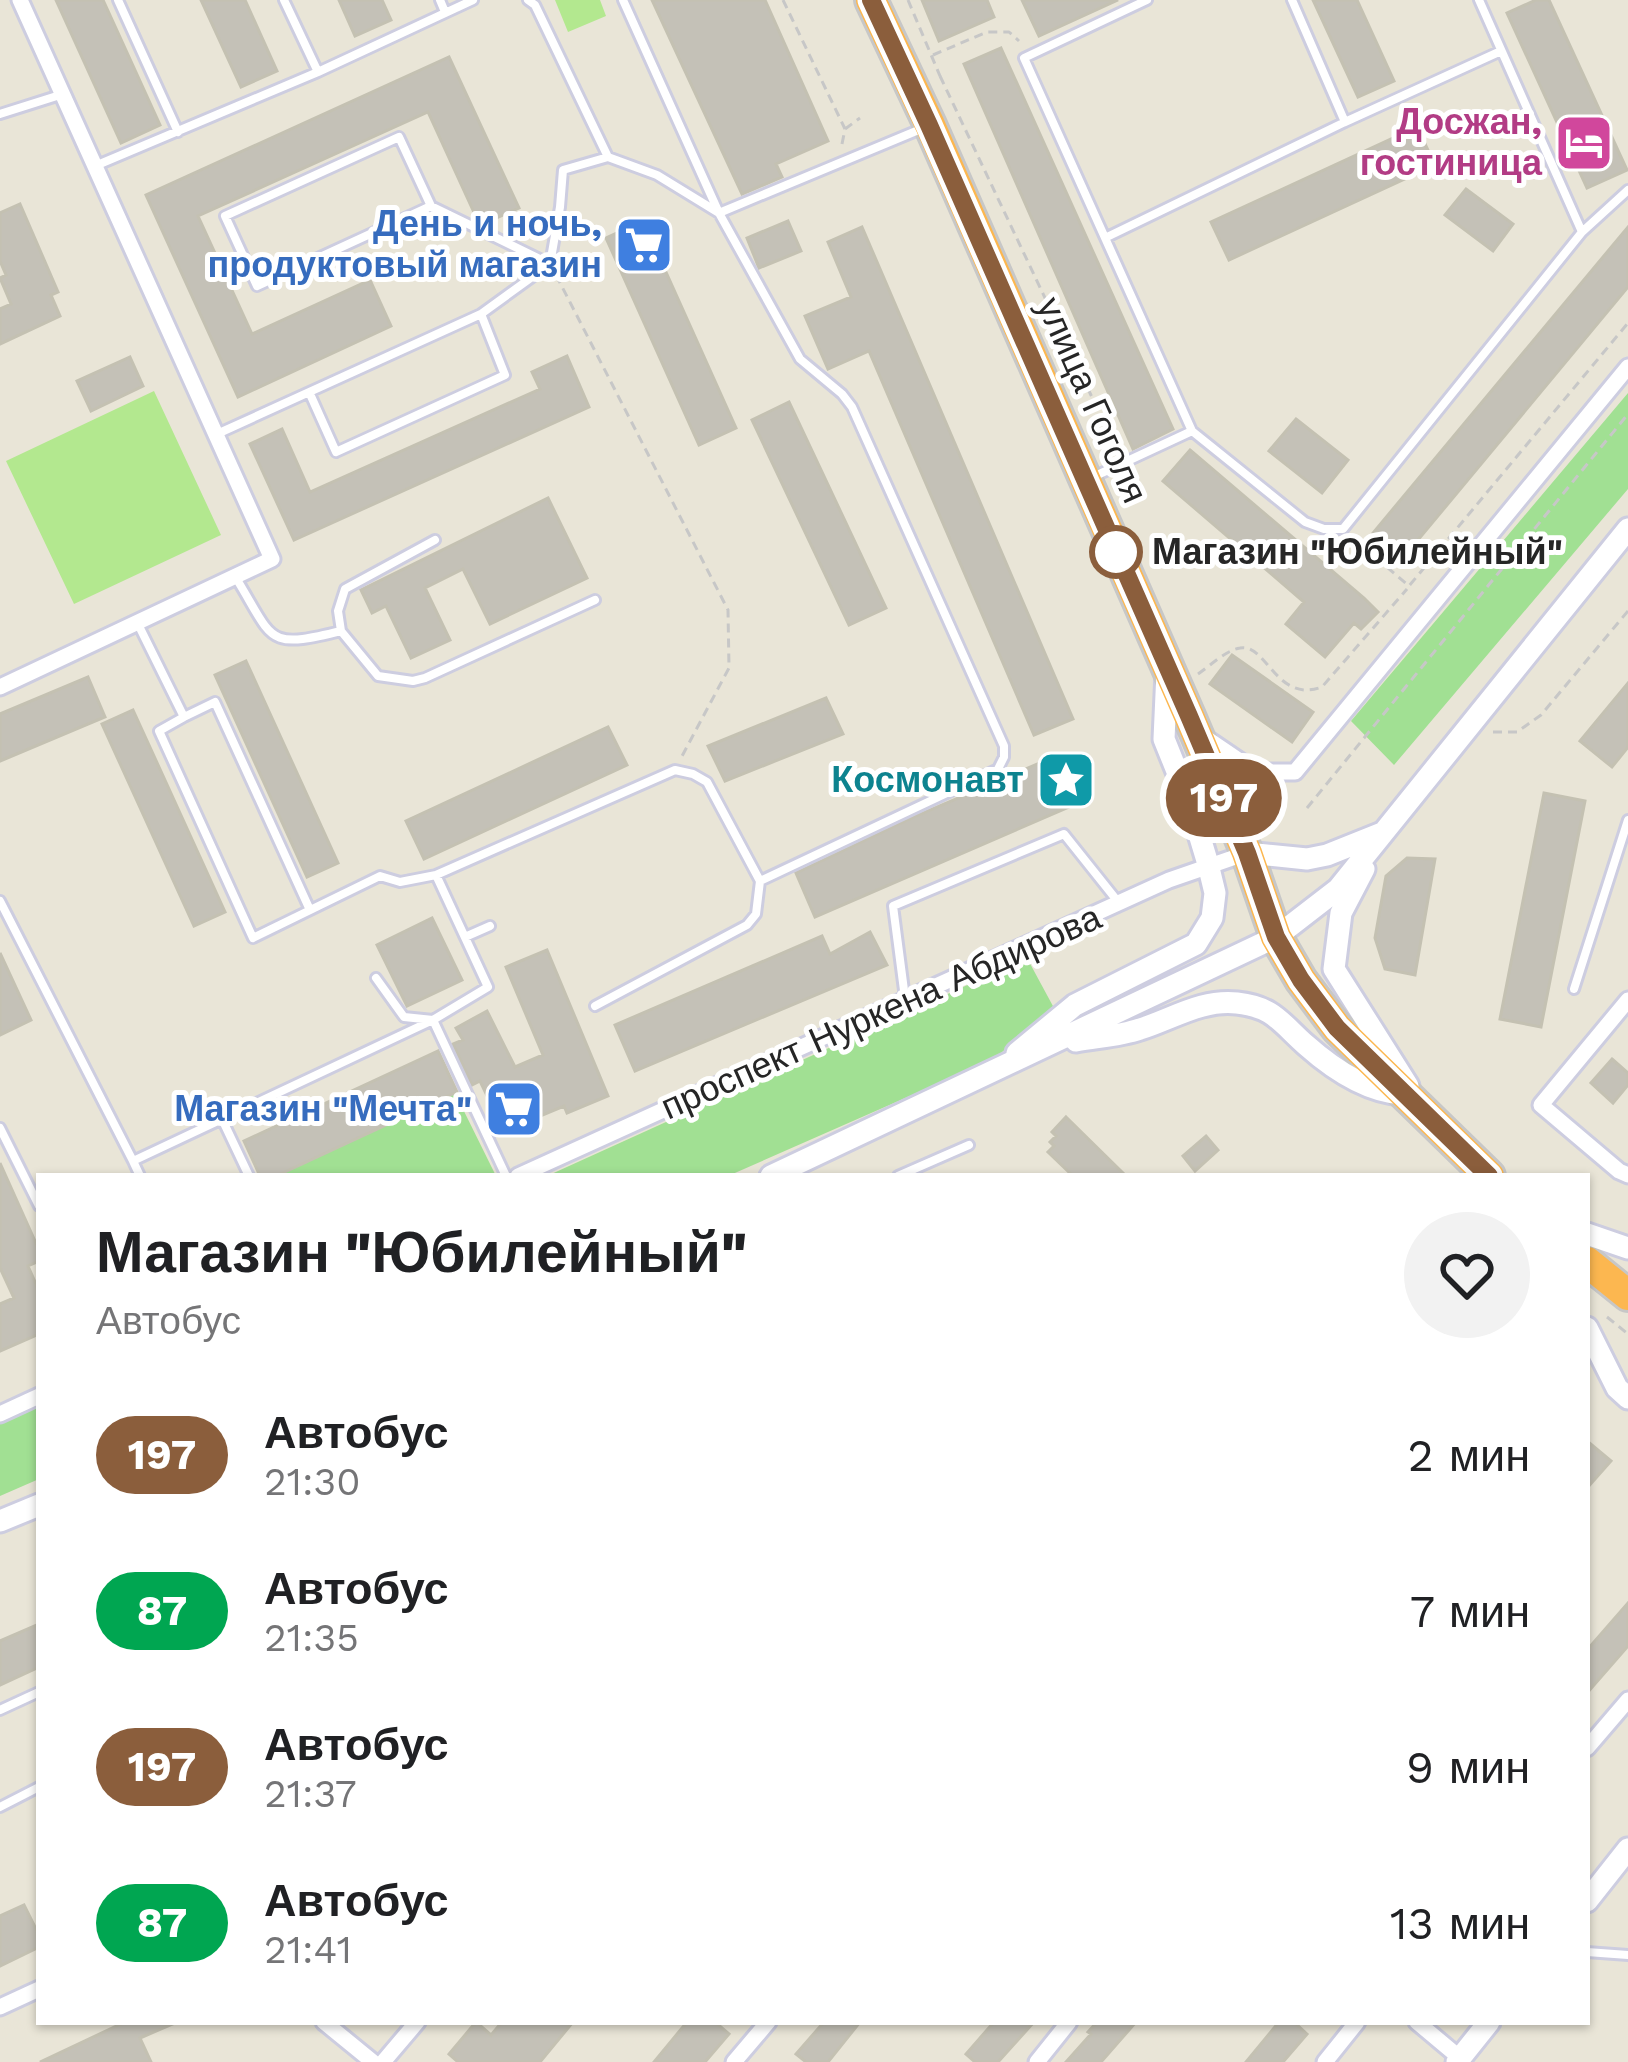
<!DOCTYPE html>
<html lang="ru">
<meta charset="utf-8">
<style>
body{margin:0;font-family:"Work Sans",sans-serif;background:#f2f2f2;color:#202124;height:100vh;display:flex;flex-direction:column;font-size:45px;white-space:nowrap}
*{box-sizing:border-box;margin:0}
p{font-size:39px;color:#757577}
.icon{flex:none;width:66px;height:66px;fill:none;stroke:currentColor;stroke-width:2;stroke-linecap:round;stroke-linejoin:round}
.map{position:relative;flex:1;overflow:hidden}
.panel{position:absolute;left:36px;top:1173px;width:1554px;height:852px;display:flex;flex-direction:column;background:#fff;border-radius:0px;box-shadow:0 3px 9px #0004}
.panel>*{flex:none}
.badge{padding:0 24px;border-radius:39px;font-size:42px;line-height:78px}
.map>.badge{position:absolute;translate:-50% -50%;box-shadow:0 0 0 6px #fff}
.round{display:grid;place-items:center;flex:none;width:126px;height:126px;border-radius:63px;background:#f2f2f2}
.headline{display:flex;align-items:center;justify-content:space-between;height:204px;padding:0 60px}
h1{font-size:57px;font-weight:800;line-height:90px}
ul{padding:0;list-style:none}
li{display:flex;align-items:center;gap:36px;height:156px;padding:0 60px}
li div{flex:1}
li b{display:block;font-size:45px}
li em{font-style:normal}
li .badge{min-width:132px;font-weight:700;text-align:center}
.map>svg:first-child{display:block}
.green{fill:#a1e093}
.pitch{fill:#b3e88f}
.building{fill:#c4c1b7;stroke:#c4c1b2;stroke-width:3}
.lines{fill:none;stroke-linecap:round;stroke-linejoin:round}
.lane-casing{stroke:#cdcde0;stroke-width:14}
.street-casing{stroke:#cdcde0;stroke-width:21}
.secondary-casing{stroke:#cdcde0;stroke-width:27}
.highway-casing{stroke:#c7c7c7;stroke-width:36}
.path{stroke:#c7c7c7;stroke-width:3;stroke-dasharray:9 6;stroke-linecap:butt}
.lane{stroke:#fff;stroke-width:8}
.street{stroke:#fff;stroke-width:15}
.secondary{stroke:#fff;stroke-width:21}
.highway{stroke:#fcb750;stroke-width:30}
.line-casing{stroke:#fff;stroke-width:27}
.line{stroke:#8b5e3c;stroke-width:18}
.stop-dot{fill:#fff;stroke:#8b5e3c;stroke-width:6}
.labels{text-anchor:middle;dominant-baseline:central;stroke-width:10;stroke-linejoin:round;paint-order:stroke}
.hotel-label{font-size:36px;font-weight:bold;fill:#b23c85;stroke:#fff;text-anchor:end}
.shop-label{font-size:36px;font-weight:bold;fill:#366cbe;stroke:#fff;text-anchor:end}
.street-label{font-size:36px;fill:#262626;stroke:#fff}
.stop-label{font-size:36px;font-weight:bold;fill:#262626;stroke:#fff;text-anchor:start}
.culture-label{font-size:36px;font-weight:bold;fill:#0d838f;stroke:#fff;text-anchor:end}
</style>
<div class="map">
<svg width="1628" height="2062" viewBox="0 0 1628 2062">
<rect width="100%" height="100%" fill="#e9e5d7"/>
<path class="green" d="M 1628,393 L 1628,489 L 1394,765 L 1351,721 Z
M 1027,958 L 1054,1008 L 994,1059 L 728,1176 L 547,1176 Z
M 455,1093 L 496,1176 L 276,1176 Z
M 39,1406 L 39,1479 L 0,1496 L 0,1424 Z"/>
<path class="pitch" d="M 555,0 L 600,0 L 606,16 L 568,32 Z
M 154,391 L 221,535 L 74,604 L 6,461 Z"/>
<path class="building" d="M 56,0 L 103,0 L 160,125 L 121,143 Z
M 201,0 L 245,0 L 277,71 L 241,87 Z
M 339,0 L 382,0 L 391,20 L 355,36 Z
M 652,0 L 765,0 L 828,141 L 776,164 L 782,177 L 742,194 Z
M 922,0 L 987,0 L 994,17 L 939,41 Z
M 1022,0 L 1118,0 L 1039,36 Z
M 1313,0 L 1357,0 L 1394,81 L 1358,97 Z
M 1536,0 L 1549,0 L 1627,170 L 1587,188 L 1507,13 Z
M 1001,48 L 1173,429 L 1133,449 L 964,64 Z
M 449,57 L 519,208 L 485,223 L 477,219 L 428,112 L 198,216 L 252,334 L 370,280 L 391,326 L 238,397 L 146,195 Z
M 1417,127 L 1435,165 L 1229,260 L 1211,222 Z
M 1466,189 L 1513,224 L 1493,251 L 1445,215 Z
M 20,204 L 58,292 L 51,295 L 60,316 L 0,344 L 0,309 L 11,304 L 0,278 L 6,275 L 0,261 L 0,213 Z
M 643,221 L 736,428 L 699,445 L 606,238 Z
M 788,221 L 801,251 L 759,268 L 747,238 Z
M 862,227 L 1073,719 L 1034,735 L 869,351 L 828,369 L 805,316 L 851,297 L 828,242 Z
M 1628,227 L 1628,287 L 1403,558 L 1373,533 Z
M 567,356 L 589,407 L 294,540 L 250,444 L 282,429 L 310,492 L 540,389 L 532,372 Z
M 130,357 L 143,386 L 91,411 L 77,381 Z
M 789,402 L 886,608 L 849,625 L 752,420 Z
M 1296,419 L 1348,460 L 1322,493 L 1269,451 Z
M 1190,450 L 1364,598 L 1378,612 L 1361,629 L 1354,623 L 1325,657 L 1286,624 L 1304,602 L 1163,481 Z
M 548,498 L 587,578 L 490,624 L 463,569 L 425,588 L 450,640 L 411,658 L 386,606 L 372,613 L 361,590 Z
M 1232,655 L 1313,712 L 1292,742 L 1210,684 Z
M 246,661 L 338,863 L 307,877 L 215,675 Z
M 88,677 L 105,717 L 0,761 L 0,714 Z
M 1628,683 L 1628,747 L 1612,767 L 1580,741 Z
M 826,698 L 843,734 L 725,781 L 708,746 Z
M 133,710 L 225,912 L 194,926 L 102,724 Z
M 608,727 L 627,765 L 424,859 L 406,821 Z
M 1056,756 L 1076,804 L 815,917 L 796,873 L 916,816 Z
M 1544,793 L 1585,801 L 1541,1027 L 1500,1019 Z
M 1407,858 L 1435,859 L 1415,975 L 1385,969 L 1375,938 L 1386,876 Z
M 432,918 L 462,980 L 407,1006 L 377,945 Z
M 870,932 L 887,965 L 635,1071 L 615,1025 L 822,936 L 830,954 Z
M 547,950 L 608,1096 L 567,1113 L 564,1106 L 504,1131 L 480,1081 L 472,1085 L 453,1044 L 463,1040 L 456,1028 L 487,1011 L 515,1067 L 543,1055 L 506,967 Z
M 0,953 L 31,1020 L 0,1035 Z
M 438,1051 L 457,1092 L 276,1176 L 260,1176 L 244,1141 Z
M 1612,1059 L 1628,1073 L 1628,1085 L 1613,1103 L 1591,1083 Z
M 1066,1117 L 1126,1176 L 1073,1176 L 1048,1152 L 1054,1146 L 1050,1142 L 1056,1136 L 1052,1132 Z
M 1206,1136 L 1218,1150 L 1195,1171 L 1183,1156 Z
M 0,1163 L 39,1250 L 39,1261 L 28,1266 L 39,1291 L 39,1334 L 0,1351 L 0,1304 L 14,1298 L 0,1268 Z
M 1587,1441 L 1611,1461 L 1587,1488 Z
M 1628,1603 L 1628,1646 L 1587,1693 L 1587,1650 Z
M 39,1624 L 39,1667 L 0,1685 L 0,1641 Z
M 24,1905 L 39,1935 L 39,1947 L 0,1966 L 0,1916 Z
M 125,2022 L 177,2022 L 140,2038 L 151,2062 L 40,2062 Z
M 476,2022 L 491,2035 L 502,2022 L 573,2022 L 540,2062 L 458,2062 L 449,2054 Z
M 687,2022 L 715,2022 L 729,2034 L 705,2062 L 654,2062 Z
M 824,2022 L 860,2022 L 828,2062 L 806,2062 L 796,2054 Z
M 994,2022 L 1034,2022 L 998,2062 L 975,2062 L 966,2054 Z
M 1097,2022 L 1136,2022 L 1101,2062 L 1066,2062 L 1091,2034 L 1088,2032 Z
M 1279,2022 L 1294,2022 L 1307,2034 L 1283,2062 L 1246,2062 Z"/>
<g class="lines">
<defs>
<path id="lane" d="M 118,0 L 178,132
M 284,0 L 318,72
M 440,0 L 445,12
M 528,0 L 535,5 L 608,157
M 623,0 L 719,213 L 800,359 L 842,394 L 852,407 L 1004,746 L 1004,757 L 998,769 L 760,881
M 1147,0 L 1024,58 L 1192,431
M 1479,0 L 1582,232
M 0,114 L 60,95
M 1345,122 L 1501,51
M 95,166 L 318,72 L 473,0
M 431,206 L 257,286 L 225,216 L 399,137 L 431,206 L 550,264
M 1107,237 L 1345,122 L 1292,0
M 310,394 L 336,452 L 505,375 L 481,314
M 217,434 L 481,314 L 550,264 L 560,207 L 563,170 L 608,157 L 657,175 L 719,213 L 921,129
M 1093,477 L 1192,431 L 1305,522 L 1324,529 L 1343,529 L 1582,232 L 1628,190
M 236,578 C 274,640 265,650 341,631 L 338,611 L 345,589 L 435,540
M 137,622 L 184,717 L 159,731 L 253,938 L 380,876 L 400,882 L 436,875 L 488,987 L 433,1020 L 506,1176
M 341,631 L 378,676 L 413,681 L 425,678 L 595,600
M 184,717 L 215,702 L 310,910
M 436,875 L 675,770 L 693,774 L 707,782 L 760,881 L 756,914 L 747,925 L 595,1006
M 0,901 L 133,1161
M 465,937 L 490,926
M 1574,989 L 1628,820
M 905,998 L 893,906 L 1064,834 L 1119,903
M 222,1119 L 249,1176
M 0,1128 L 39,1206
M 140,1176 L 133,1161 L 433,1020 L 404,1017 L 376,978
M 898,1176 L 969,1145
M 0,1710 L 39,1692
M 0,1807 L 39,1787
M 1587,1952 L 1628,1955"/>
<path id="street" d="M 0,687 L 272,559 L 20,0
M 1203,736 L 1256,772 L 1295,772 L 1628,367
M 1628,1000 L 1541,1105 L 1619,1171 L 1628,1175
M 518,1176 L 1169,880 L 1247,853
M 0,1414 L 39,1396
M 1587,1748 L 1628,1700
M 0,2007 L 39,1989
M 324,2022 L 373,2062
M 1417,2022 L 1460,2058
M 383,2062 L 417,2022
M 734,2062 L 768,2022
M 1037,2062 L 1069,2022
M 1325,2062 L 1357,2022"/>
<path id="secondary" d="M 1247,853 L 1307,859 L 1327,855 L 1382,833
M 1364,869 L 1341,913 L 1334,969 L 1408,1086
M 1076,1041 C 1097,1037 1120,1036 1140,1029 C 1172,1019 1202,999 1237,1003 C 1274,1007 1281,1023 1306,1045 C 1333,1069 1367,1092 1403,1094
M 1017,1053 L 1075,1005 L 1196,944 L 1212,918 L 1215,893 L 1208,864 L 1189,801 L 1164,739 L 1167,672
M 771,1176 L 1276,937 L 1338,889 L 1628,529
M 1587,1234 L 1628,1248
M 1587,1328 L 1617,1388 L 1628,1398
M 0,1521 L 39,1505
M 1587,1901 L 1628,1849
M 1457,2062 L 1489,2022"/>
<path id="highway" d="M 871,0 L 930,125 L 1189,716 L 1247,853 L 1276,937 L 1301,980 L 1337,1028 L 1489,1176
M 1587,1262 L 1628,1295"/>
</defs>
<use href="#lane" class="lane-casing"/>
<use href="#street" class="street-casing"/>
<use href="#secondary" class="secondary-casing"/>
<use href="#highway" class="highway-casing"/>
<path class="path" d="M 783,0 L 845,129
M 908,0 L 940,76
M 933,55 L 987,32 L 1009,32 L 1019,41
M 940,76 L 1116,448
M 842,144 L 845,129 L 860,118
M 556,275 L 728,610 L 729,668 L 681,758
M 1353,538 L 1409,586 L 1628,323
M 1198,674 C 1210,666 1226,650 1240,648 C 1267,643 1276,704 1322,687 L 1407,589
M 1493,732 L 1517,732 L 1541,715 L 1628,611
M 1307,808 L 1628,414
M 1607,1317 L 1628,1334"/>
<use href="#lane" class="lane"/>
<use href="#street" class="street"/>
<use href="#secondary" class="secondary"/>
<use href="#highway" class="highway"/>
</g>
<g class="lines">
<defs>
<path id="line" d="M 871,0 L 929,125 L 1189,716 L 1247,853 L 1276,937 L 1301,980 L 1337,1028 L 1489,1176"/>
</defs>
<use href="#line" class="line-casing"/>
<use href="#line" class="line"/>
</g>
<defs>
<symbol id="hotel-square" viewBox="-11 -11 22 22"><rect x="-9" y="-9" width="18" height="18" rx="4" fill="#d1479c" stroke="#fff"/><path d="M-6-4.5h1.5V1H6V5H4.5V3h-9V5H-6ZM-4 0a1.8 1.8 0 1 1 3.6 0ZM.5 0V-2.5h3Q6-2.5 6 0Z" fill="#fff"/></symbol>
<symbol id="supermarket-square" viewBox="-11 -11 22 22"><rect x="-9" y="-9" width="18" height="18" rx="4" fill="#3f7fe0" stroke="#fff"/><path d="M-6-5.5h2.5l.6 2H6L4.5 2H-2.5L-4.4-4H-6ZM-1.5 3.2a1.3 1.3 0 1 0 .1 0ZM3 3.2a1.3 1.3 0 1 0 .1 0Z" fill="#fff"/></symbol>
<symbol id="sight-square" viewBox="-11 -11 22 22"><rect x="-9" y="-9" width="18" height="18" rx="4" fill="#0f9aa8" stroke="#fff"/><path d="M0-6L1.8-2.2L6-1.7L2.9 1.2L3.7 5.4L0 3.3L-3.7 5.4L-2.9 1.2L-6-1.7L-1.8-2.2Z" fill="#fff"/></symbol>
</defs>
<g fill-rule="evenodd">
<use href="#hotel-square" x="1551" y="110" width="66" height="66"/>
<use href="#supermarket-square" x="611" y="212" width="66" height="66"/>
<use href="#sight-square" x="1033" y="747" width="66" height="66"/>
<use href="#supermarket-square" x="481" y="1076" width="66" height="66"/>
</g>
<circle class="stop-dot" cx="1116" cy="552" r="24"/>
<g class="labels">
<g class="hotel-label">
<text x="1542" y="122">Досжан,<tspan x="1542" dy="41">гостиница</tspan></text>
</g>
<g class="shop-label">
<text x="602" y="224">День и ночь,<tspan x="602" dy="41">продуктовый магазин</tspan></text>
<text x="472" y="1109">Магазин "Мечта"</text>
</g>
<g class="street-label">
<text transform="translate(1092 400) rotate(66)">улица Гоголя</text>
<text transform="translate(881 1012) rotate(-24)">проспект Нуркена Абдирова</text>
</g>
<g class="stop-label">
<text x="1152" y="552">Магазин "Юбилейный"</text>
</g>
<g class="culture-label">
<text x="1024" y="780">Космонавт</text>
</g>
</g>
</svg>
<b class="badge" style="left:1224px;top:798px;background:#8b5e3c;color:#fff">197</b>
<section class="panel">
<div class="headline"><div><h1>Магазин &quot;Юбилейный&quot;</h1><p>Автобус</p></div><a class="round"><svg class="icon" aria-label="heart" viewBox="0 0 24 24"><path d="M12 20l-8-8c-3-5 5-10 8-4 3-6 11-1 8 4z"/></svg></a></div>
<ul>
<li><span class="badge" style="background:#8b5e3c;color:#fff">197</span><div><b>Автобус</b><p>21:30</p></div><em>2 мин</em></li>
<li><span class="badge" style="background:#00a651;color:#fff">87</span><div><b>Автобус</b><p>21:35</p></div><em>7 мин</em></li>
<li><span class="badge" style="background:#8b5e3c;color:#fff">197</span><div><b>Автобус</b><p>21:37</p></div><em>9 мин</em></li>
<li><span class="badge" style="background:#00a651;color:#fff">87</span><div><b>Автобус</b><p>21:41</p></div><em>13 мин</em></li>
</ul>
</section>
</div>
